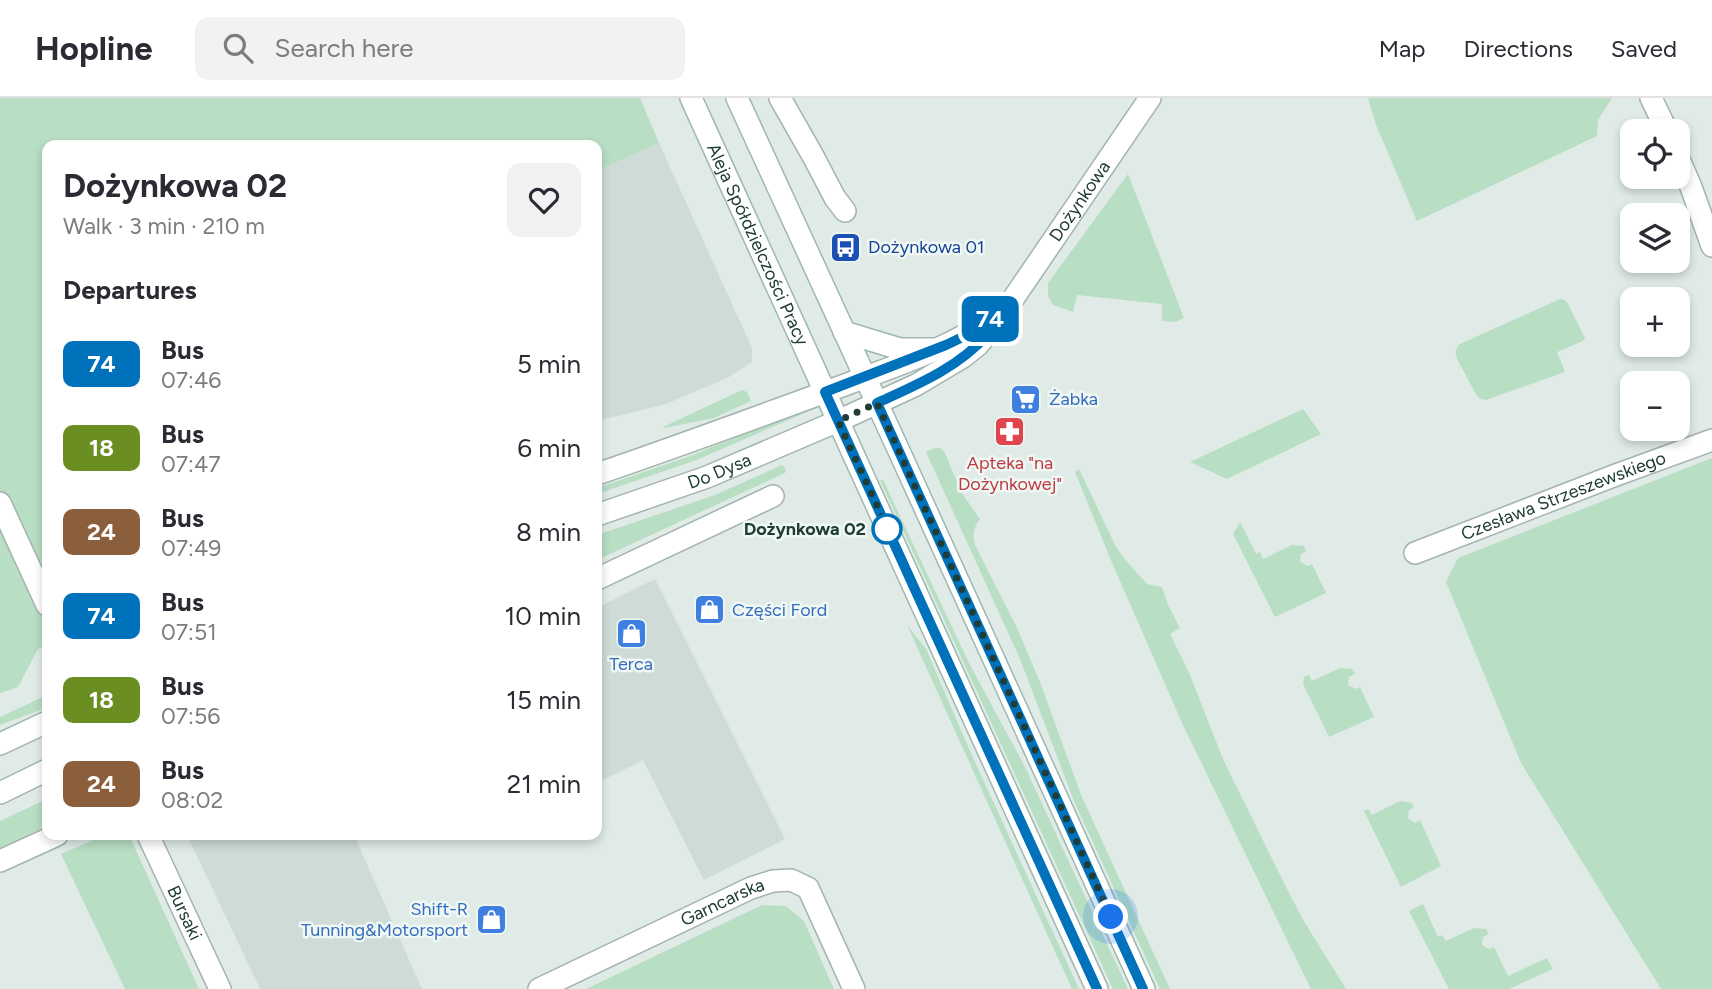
<!DOCTYPE html>
<meta charset="utf-8">
<style>
body{margin:0;font-family:Figtree,sans-serif;background:#f2f2f3;color:#2b2b33;height:100vh;display:flex;flex-direction:column;font-size:26px;white-space:nowrap}
*{box-sizing:border-box;margin:0}
p{font-size:23px;color:#7c7c81}
.icon{flex:none;width:38px;height:38px;fill:none;stroke:currentColor;stroke-width:2;stroke-linecap:round;stroke-linejoin:round}
.map{position:relative;flex:1;overflow:hidden}
.sheet{position:absolute;left:42px;top:42px;width:560px;height:700px;display:flex;flex-direction:column;background:#fff;border-radius:14px;box-shadow:0 4px 10px #0003}
.sheet>*{flex:none}
.badge{padding:0 14px;border-radius:10px;font-size:24px;line-height:46px}
.controls{position:absolute;left:1620px;top:21px;display:grid;gap:14px}
.controls a{display:grid;place-items:center;width:70px;height:70px;border-radius:14px;background:#fff;box-shadow:0 4px 10px #0003;font-size:35px}
.you{position:absolute;width:35px;height:35px;margin:-18px;border:5px solid #fff;border-radius:50%;background:#1a73e8;box-shadow:0 0 0 10px #1a73e833}
.map>.badge{position:absolute;translate:-50% -50%;box-shadow:0 0 0 4px #fff}
h2{padding:0 21px;font-size:26px;line-height:63px}
.round{display:grid;place-items:center;flex:none;width:74px;height:74px;border-radius:14px;background:#f2f2f3}
.overview{display:flex;align-items:center;justify-content:space-between;height:119px;padding:0 21px}
h1{font-size:33px;font-weight:700;line-height:52px}
ul{padding:0;list-style:none}
li{display:flex;align-items:center;gap:21px;height:84px;padding:0 21px}
li div{flex:1}
li b{display:block;font-size:26px}
li em{font-style:normal}
li .badge{min-width:77px;font-weight:700;text-align:center}
header{display:flex;align-items:center;gap:42px;box-sizing:border-box;height:98px;padding:0 35px;background:#fff;border-bottom:2px solid #e1e1e2}
header strong{font-size:33px}
nav{display:flex;gap:38px;margin-inline-start:auto;font-size:24px}
.search{width:490px;height:63px;background:#f2f2f3;display:flex;align-items:center;gap:18px;box-sizing:border-box;padding:0 24px;border-radius:14px;color:#7c7c81;font-size:26px}
.map>svg:first-child{display:block}
.built{fill:#cedbd6}
.green{fill:#b8dec4}
.lines{fill:none;stroke-linecap:round;stroke-linejoin:round}
.minor-casing{stroke:#a3b3ae;stroke-width:24}
.tertiary-casing{stroke:#a3b3ae;stroke-width:24}
.secondary-casing{stroke:#9eb7b0;stroke-width:24}
.minor{stroke:#fff;stroke-width:21}
.tertiary{stroke:#fff;stroke-width:21}
.secondary{stroke:#fff;stroke-width:21}
.line-casing{stroke:#fff;stroke-width:16}
.line{stroke:#0072bc;stroke-width:10}
.walk{stroke:#203c36;stroke-width:7;stroke-dasharray:0 12.6}
.stop-dot{fill:#fff;stroke:#0072bc;stroke-width:3.5}
.labels{text-anchor:middle;dominant-baseline:central;stroke-width:5;stroke-linejoin:round;paint-order:stroke}
.street-label{font-size:18px;fill:#203c36;stroke:#f0f8f4}
.transit-label{font-size:18px;fill:#164399;stroke:#f0f8f4;text-anchor:start}
.shop-label{font-size:18px;fill:#366cbe;stroke:#f0f8f4;text-anchor:start}
.health-label{font-size:18px;fill:#be3a42;stroke:#f0f8f4}
.stop-label{font-size:18px;font-weight:bold;fill:#203c36;stroke:#f0f8f4;text-anchor:end}
</style>
<header>
<strong>Hopline</strong>
<div class="search"><svg class="icon" aria-label="search" viewBox="0 0 24 24"><circle cx="10" cy="10" r="6"/><path d="M15 15l6 6"/></svg>Search here</div>
<nav><a>Map</a><a>Directions</a><a>Saved</a></nav>
</header>
<div class="map">
<svg width="1712" height="891" viewBox="0 0 1712 891">
<rect width="100%" height="100%" fill="#e0ebe7"/>
<path class="built" d="M 659,45 L 752,250 L 752,264 L 729,279 L 666,306 L 597,323 L 597,73 Z
M 655,481 L 785,741 L 704,782 L 643,662 L 597,685 L 597,510 Z
M 187,737 L 354,737 L 422,891 L 260,891 Z"/>
<path class="green" d="M 0,0 L 640,0 L 659,45 L 597,73 L 597,47 L 47,47 L 47,547 L 38,551 L 18,589 L 0,595 Z
M 1368,0 L 1612,0 L 1598,22 L 1597,38 L 1417,123 L 1376,27 Z
M 1128,76 L 1184,220 L 1175,224 L 1162,223 L 1162,206 L 1077,197 L 1073,214 L 1053,207 L 1048,198 L 1048,185 Z
M 1560,201 L 1565,202 L 1568,206 L 1585,240 L 1583,243 L 1557,254 L 1565,274 L 1486,302 L 1481,301 L 1477,298 L 1457,261 C 1455,255 1455,251 1460,246 Z
M 742,292 L 747,294 L 751,303 L 714,320 L 664,330 L 663,329 Z
M 813,306 L 814,311 L 694,363 L 597,396 L 597,390 L 693,357 Z
M 1303,311 L 1321,336 L 1227,381 L 1190,364 Z
M 934,350 L 941,350 L 945,355 L 961,394 L 980,421 C 974,428 972,438 975,447 L 1017,530 L 1040,584 L 1081,697 L 1170,891 L 1160,891 L 1074,703 L 1020,561 L 926,354 Z
M 1712,360 L 1712,891 L 1661,891 L 1521,665 L 1446,484 L 1458,460 Z
M 782,367 L 786,371 L 785,375 L 597,462 L 597,437 L 715,397 Z
M 1079,371 L 1116,449 L 1128,465 L 1147,486 L 1162,489 L 1168,507 L 1180,530 L 1170,536 L 1190,577 L 1223,661 L 1281,779 L 1302,820 L 1346,891 L 1311,891 L 1307,883 L 1182,625 L 1110,460 L 1075,374 Z
M 880,382 L 883,382 L 969,565 L 1025,669 L 1128,891 L 1113,891 Z
M 1240,424 L 1256,456 L 1260,454 L 1263,461 L 1292,447 L 1304,448 L 1306,453 L 1301,456 L 1300,464 L 1307,468 L 1312,466 L 1326,495 L 1275,519 L 1233,436 Z
M 907,527 L 926,551 L 970,653 L 1079,891 L 1072,891 Z
M 1340,570 L 1352,571 L 1355,576 L 1349,579 L 1348,587 L 1355,591 L 1360,589 L 1374,619 L 1329,639 L 1303,586 L 1304,579 L 1309,577 L 1312,583 Z
M 47,585 L 47,607 L 43,611 L 0,627 L 0,619 L 45,598 L 42,590 Z
M 47,701 L 47,728 L 0,750 L 0,723 Z
M 1400,703 L 1412,705 L 1414,709 L 1409,712 L 1408,720 L 1415,725 L 1420,722 L 1441,768 L 1401,789 L 1364,713 L 1368,711 L 1372,717 Z
M 105,737 L 129,737 L 199,891 L 125,891 L 61,756 Z
M 1423,806 L 1438,839 L 1442,837 L 1446,843 L 1474,830 L 1486,831 L 1489,836 L 1483,839 L 1482,847 L 1489,851 L 1494,849 L 1508,878 L 1547,860 L 1553,871 L 1509,891 L 1449,891 L 1409,813 Z
M 762,807 L 786,808 L 804,823 L 834,891 L 586,891 Z"/>
<g class="lines">
<defs>
<g id="minor">
<path d="M 780,0 L 813,58 L 835,100 L 845,113"/>
<path d="M 1651,0 L 1667,33"/>
<path d="M 1678,59 L 1691,89 L 1712,148"/>
<path d="M 0,405 L 47,507"/>
<path id="s1" d="M 1415,455 L 1616,377 L 1712,342"/>
<path d="M 597,481 L 773,398"/>
<path id="s2" d="M 148,737 L 220,891"/>
<path d="M 0,763 L 57,737"/>
<path id="s3" d="M 539,891 L 751,790 L 773,783 L 791,782 L 808,790 L 854,891"/>
</g>
<g id="tertiary">
<path d="M 597,376 C 682,347 766,316 850,285 C 894,268 954,249 991,220"/>
<path id="s4" d="M 597,417 L 707,379 L 838,323 L 916,287 L 963,259 L 978,247 L 996,226 L 1150,0"/>
<path d="M 0,646 L 47,624"/>
<path d="M 0,695 L 47,672"/>
</g>
<g id="secondary">
<path id="s5" d="M 691,0 L 1097,891"/>
<path d="M 737,0 L 899,353 L 1144,891"/>
<path d="M 844,234 L 900,251 L 934,251"/>
</g>
</defs>
<use href="#minor" class="minor-casing"/>
<use href="#tertiary" class="tertiary-casing"/>
<use href="#secondary" class="secondary-casing"/>
<use href="#minor" class="minor"/>
<use href="#tertiary" class="tertiary"/>
<use href="#secondary" class="secondary"/>
</g>
<g class="lines">
<defs>
<path id="line" d="M 1097,891 L 825,294 L 946,247 L 971,235 L 1009,205 C 1002,216 996,227 987,237 C 958,270 916,287 877,305 L 1143,891"/>
</defs>
<use href="#line" class="line-casing"/>
<use href="#line" class="line"/>
<path class="walk" d="M 887,431 L 890,436 L 838,323 L 877,305 L 1111,819"/>
</g>
<defs>
<symbol id="bus-square" viewBox="-11 -11 22 22"><rect x="-9" y="-9" width="18" height="18" rx="4" fill="#1a4fb4" stroke="#f0f8f4"/><path d="M-5-6H5V4H4V6H2V4H-2V6H-4V4H-5ZM-3.5-4V0h7V-4ZM-3.5 1.2v1.5H-2V1.2ZM2 1.2v1.5H3.5V1.2Z" fill="#fff"/></symbol>
<symbol id="supermarket-square" viewBox="-11 -11 22 22"><rect x="-9" y="-9" width="18" height="18" rx="4" fill="#3f7fe0" stroke="#f0f8f4"/><path d="M-6-5.5h2.5l.6 2H6L4.5 2H-2.5L-4.4-4H-6ZM-1.5 3.2a1.3 1.3 0 1 0 .1 0ZM3 3.2a1.3 1.3 0 1 0 .1 0Z" fill="#fff"/></symbol>
<symbol id="pharmacy-square" viewBox="-11 -11 22 22"><rect x="-9" y="-9" width="18" height="18" rx="4" fill="#e0444e" stroke="#f0f8f4"/><path d="M-2-6h4v4h4v4h-4v4h-4v-4h-4v-4h4Z" fill="#fff"/></symbol>
<symbol id="shop-square" viewBox="-11 -11 22 22"><rect x="-9" y="-9" width="18" height="18" rx="4" fill="#3f7fe0" stroke="#f0f8f4"/><path d="M-5-2.5h2.3a2.7 3.5 0 0 1 5.4 0H5L5.5 6h-11ZM-1.5-2.5h3a1.5 2.3 0 0 0-3 0Z" fill="#fff"/></symbol>
</defs>
<g fill-rule="evenodd">
<use href="#bus-square" x="828" y="132" width="35" height="35"/>
<use href="#supermarket-square" x="1008" y="284" width="35" height="35"/>
<use href="#pharmacy-square" x="992" y="316" width="35" height="35"/>
<use href="#shop-square" x="692" y="494" width="35" height="35"/>
<use href="#shop-square" x="614" y="518" width="35" height="35"/>
<use href="#shop-square" x="474" y="804" width="35" height="35"/>
</g>
<circle class="stop-dot" cx="887" cy="431" r="14"/>
<g class="labels">
<g class="street-label">
<text stroke="none"><textPath href="#s4" startOffset="595">Dożynkowa</textPath></text>
<text stroke="none"><textPath href="#s5" startOffset="161">Aleja Spółdzielczości Pracy</textPath></text>
<text stroke="none"><textPath href="#s4" startOffset="130">Do Dysa</textPath></text>
<text stroke="none"><textPath href="#s1" startOffset="159">Czesława Strzeszewskiego</textPath></text>
<text stroke="none"><textPath href="#s3" startOffset="203">Garncarska</textPath></text>
<text stroke="none"><textPath href="#s2" startOffset="86">Bursaki</textPath></text>
</g>
<g class="transit-label">
<text x="868" y="149">Dożynkowa 01</text>
</g>
<g class="shop-label">
<text x="1049" y="301">Żabka</text>
<text x="732" y="512">Części Ford</text>
<text x="631" y="566" text-anchor="middle">Terca</text>
<text x="468" y="811" text-anchor="end">Shift-R<tspan x="468" dy="21">Tunning&amp;Motorsport</tspan></text>
</g>
<g class="health-label">
<text x="1010" y="365">Apteka "na<tspan x="1010" dy="21">Dożynkowej"</tspan></text>
</g>
<g class="stop-label">
<text x="866" y="431">Dożynkowa 02</text>
</g>
</g>
</svg>
<div class="controls">
<a><svg class="icon" aria-label="locate" viewBox="0 0 24 24"><circle cx="12" cy="12" r="6"/><path d="M12 2v4M12 18v4M2 12h4M18 12h4"/></svg></a>
<a><svg class="icon" aria-label="layers" viewBox="0 0 24 24"><path d="M12 4l9 5-9 5-9-5zM3 14l9 5 9-5"/></svg></a>
<a>+</a>
<a>−</a>
</div>
<div class="you" style="left:1111px;top:819px"></div>
<b class="badge" style="left:990px;top:221px;background:#0072bc;color:#fff">74</b>
<section class="sheet">
<div class="overview"><div><h1>Dożynkowa 02</h1><p>Walk · 3 min · 210 m</p></div><a class="round"><svg class="icon" aria-label="heart" viewBox="0 0 24 24"><path d="M12 20l-8-8c-3-5 5-10 8-4 3-6 11-1 8 4z"/></svg></a></div>
<h2>Departures</h2>
<ul>
<li><span class="badge" style="background:#0072bc;color:#fff">74</span><div><b>Bus</b><p>07:46</p></div><em>5 min</em></li>
<li><span class="badge" style="background:#6b8e23;color:#fff">18</span><div><b>Bus</b><p>07:47</p></div><em>6 min</em></li>
<li><span class="badge" style="background:#8b5e3c;color:#fff">24</span><div><b>Bus</b><p>07:49</p></div><em>8 min</em></li>
<li><span class="badge" style="background:#0072bc;color:#fff">74</span><div><b>Bus</b><p>07:51</p></div><em>10 min</em></li>
<li><span class="badge" style="background:#6b8e23;color:#fff">18</span><div><b>Bus</b><p>07:56</p></div><em>15 min</em></li>
<li><span class="badge" style="background:#8b5e3c;color:#fff">24</span><div><b>Bus</b><p>08:02</p></div><em>21 min</em></li>
</ul>
</section>
</div>
